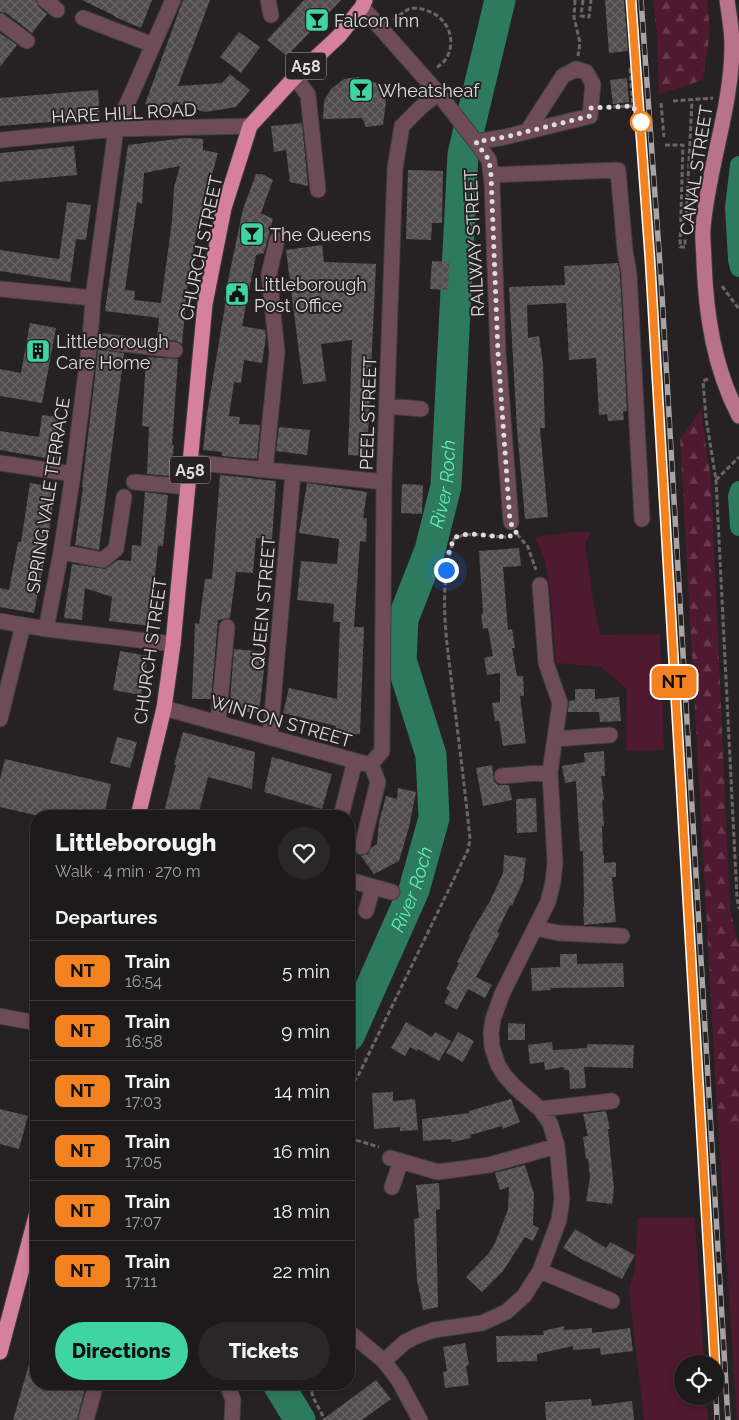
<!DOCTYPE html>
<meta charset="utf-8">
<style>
body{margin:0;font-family:Raleway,sans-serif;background:#292727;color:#f1f3f6;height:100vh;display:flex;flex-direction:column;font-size:19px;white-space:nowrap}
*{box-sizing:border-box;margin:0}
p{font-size:16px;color:#a0a1a2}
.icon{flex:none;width:28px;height:28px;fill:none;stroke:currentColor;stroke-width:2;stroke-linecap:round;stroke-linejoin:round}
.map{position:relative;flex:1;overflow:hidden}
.details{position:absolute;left:30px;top:810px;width:325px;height:580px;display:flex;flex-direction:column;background:#1c1a1a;border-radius:20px;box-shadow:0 2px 8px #0003,0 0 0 1px #3a3839}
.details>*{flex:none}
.badge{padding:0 10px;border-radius:8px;font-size:18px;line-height:32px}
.buttons{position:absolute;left:674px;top:1355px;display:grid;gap:10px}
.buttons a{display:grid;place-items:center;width:50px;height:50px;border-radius:50%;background:#1c1a1a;box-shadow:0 2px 8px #0003,0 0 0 1px #3a3839;font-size:25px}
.you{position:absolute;width:25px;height:25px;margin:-12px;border:4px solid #fff;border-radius:50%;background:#1a73e8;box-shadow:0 0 0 8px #1a73e833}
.map>.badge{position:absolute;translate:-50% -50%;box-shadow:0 0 0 2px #fff}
h2{padding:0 25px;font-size:19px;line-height:45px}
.round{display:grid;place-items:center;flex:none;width:52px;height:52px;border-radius:26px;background:#292727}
.summary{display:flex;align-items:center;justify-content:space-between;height:85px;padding:0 25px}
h1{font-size:24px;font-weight:800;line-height:38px}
.cta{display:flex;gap:10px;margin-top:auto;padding:10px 25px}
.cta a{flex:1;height:58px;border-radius:30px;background:#3fd4a2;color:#111;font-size:20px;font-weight:800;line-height:58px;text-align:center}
.cta a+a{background:#292727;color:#f1f3f6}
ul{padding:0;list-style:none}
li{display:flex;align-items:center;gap:15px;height:60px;padding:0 25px;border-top:1px solid #3a3839}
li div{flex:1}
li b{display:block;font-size:19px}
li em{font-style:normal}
li .badge{min-width:55px;font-weight:700;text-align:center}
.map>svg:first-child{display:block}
.green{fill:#4f192f}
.forest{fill:url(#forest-firs)}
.water{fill:url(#water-waves)}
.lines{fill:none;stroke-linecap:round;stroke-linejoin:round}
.canal{stroke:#2d7a5e;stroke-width:18}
.river{stroke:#2d7a5e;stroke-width:31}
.building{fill:url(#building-cross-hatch);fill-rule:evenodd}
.minor-casing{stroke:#403c3d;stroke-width:17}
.major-casing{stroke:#403c3d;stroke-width:17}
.highway-casing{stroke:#403c3d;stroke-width:17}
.path{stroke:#6a6667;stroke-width:3;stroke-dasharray:5 2.5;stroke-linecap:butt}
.minor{stroke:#6e4c57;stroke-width:15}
.major{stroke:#b87289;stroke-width:15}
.highway{stroke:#d5809d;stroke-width:15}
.rail-casing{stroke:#a8a4a5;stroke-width:5.5}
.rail{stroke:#262223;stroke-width:4;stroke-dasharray:11;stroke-linecap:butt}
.line-casing{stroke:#fff;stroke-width:11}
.line{stroke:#f58220;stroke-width:8}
.walk{stroke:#dfdcdd;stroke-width:5;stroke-dasharray:0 9}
.stop-dot{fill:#fff;stroke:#f58220;stroke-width:2.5}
.labels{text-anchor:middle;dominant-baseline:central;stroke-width:4;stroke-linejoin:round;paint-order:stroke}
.shield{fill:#262223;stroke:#a8a4a5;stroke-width:1}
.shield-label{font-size:16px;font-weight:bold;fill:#dfdcdd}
.poi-label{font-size:18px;fill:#dfdcdd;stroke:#262223;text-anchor:start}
.street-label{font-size:18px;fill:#dfdcdd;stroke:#262223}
.water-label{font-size:19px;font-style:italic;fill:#63ecba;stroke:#262223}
</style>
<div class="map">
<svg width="739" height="1420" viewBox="0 0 739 1420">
<defs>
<pattern id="forest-firs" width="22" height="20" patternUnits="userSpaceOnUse" patternTransform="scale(1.25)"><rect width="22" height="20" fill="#4f192f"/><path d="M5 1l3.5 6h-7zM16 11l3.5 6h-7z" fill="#683a4d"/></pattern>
<pattern id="water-waves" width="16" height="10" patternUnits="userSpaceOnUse" patternTransform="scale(1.25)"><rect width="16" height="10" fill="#2d7a5e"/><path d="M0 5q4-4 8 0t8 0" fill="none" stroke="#376151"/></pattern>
<pattern id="building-cross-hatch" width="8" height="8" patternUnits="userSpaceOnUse" patternTransform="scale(1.25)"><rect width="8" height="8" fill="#514c4e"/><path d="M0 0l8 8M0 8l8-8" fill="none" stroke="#6a6567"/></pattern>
</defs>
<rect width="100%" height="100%" fill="#262223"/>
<path class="green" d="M 574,532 L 591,532 L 585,544 L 594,605 L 600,635 L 660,634 L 664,750 L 626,751 L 627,689 L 601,667 L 556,663 L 550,590 L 545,561 L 535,537 Z
M 718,1126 L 739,1127 L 739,1420 L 737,1420 Z
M 638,1218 L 695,1218 L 704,1364 L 682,1364 L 682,1396 L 706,1396 L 708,1420 L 644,1420 L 629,1291 L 635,1269 Z"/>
<path class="forest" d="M 653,0 L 707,0 L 710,31 L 703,80 L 659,94 L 657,37 Z
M 701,410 L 711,480 L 730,909 L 739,945 L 739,1127 L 718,1126 L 680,439 Z"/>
<path class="water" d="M 739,165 L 739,268 L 737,259 L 734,207 Z"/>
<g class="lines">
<path class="canal" d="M 739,165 L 734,207 L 737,259 L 739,268
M 739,490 L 737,496 L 739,527"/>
<g class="river">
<path id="s1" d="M 349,1036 L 414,890 L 434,818 L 431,755 L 401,660 L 403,619 L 430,550 L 446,486 L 463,154 L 500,0"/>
<path d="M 278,1384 L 300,1420"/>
</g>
</g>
<path class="building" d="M 0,0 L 36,0 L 39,7 L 47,14 L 32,33 L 6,13 L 0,12 Z
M 82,0 L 152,0 L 141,28 L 115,17 L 115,16 Z
M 183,0 L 210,0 L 178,86 L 222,83 L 230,74 L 250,90 L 236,107 L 205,112 L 173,102 L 169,112 L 145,104 Z
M 304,0 L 341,0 L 287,56 L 267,40 Z
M 605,0 L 624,0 L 628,51 L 609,53 Z
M 239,32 L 260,47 L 241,73 L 220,57 Z
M 0,33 L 17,45 L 0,67 Z
M 358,77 L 378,83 L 386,101 L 383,125 L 366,127 L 362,118 L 323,119 L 324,101 L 331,89 L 344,79 Z
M 627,78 L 629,102 L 613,104 L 610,80 Z
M 98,90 L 100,118 L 0,126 L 0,98 Z
M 302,123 L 308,186 L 290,182 L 286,150 L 274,152 L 271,126 Z
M 185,138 L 203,139 L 203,150 L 218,153 L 198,225 L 187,288 L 182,344 L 176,341 L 157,338 L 159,318 L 105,311 L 128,145 ZM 180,166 L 174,187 L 172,221 L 161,303 L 134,300 L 135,291 L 125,290 L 137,202 L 142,204 L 144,173 Z
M 74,146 L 77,175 L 0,182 L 0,153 Z
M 408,170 L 443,171 L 442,223 L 432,223 L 431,240 L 406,239 Z
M 256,174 L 262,174 L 273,180 L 261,213 L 273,219 L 264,253 L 256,255 L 242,326 L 265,330 L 266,337 L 262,363 L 244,360 L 241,383 L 234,382 L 229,416 L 240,417 L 239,424 L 260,425 L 257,459 L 222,456 L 222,452 L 203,450 L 207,414 L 226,300 L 224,300 L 243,209 Z
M 67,202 L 91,205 L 86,240 L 76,239 L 70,282 L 0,271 L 0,250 L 59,259 Z
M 322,245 L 324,262 L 376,264 L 367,456 L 348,455 L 352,340 L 321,344 L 326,381 L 303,384 L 286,250 Z
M 432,261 L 449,262 L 448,290 L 430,289 Z
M 618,263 L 620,274 L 627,411 L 623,412 L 624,420 L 608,421 L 607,414 L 599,415 L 596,358 L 569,360 L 566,303 L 527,305 L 528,338 L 539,336 L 543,364 L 545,428 L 540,428 L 548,517 L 525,519 L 517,429 L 509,287 L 565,285 L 564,266 Z
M 30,323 L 56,328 L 42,403 L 0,396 L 0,369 L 21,373 Z
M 98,350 L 124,353 L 99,550 L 75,545 L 83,487 L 82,487 Z
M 146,357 L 178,359 L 172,445 L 174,445 L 170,476 L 147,474 L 149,427 L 142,426 Z
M 42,415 L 64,418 L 57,460 L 0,450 L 0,431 L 39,437 Z
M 279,427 L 310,430 L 307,455 L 276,451 Z
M 220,475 L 276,481 L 272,540 L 256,538 L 253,573 L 236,572 L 230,618 L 218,620 L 211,699 L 192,699 L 195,623 L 199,624 L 205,579 L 212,579 Z
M 30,483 L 55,487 L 47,547 L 34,613 L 0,607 L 0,588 L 9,590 L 18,542 L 21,542 Z
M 307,483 L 367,492 L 363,518 L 367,518 L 366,542 L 360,541 L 354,627 L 364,627 L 360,734 L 336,734 L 336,726 L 283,713 L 289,688 L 337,699 L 340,622 L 333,622 L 334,604 L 297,600 L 301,561 L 337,564 L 339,539 L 299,533 Z
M 402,484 L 423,485 L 422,514 L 401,513 Z
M 145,492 L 168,495 L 163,546 L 158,546 L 150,626 L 109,621 L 112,597 L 85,588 L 82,620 L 64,618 L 72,564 L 105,569 L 118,560 L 131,561 L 132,545 L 141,546 Z
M 519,548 L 521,566 L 503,567 L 508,630 L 512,629 L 515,648 L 512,648 L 517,676 L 523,676 L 524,696 L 520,696 L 526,743 L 503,746 L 499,721 L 495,721 L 492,703 L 500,702 L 500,673 L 487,675 L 484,658 L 493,656 L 488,628 L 483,629 L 481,614 L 483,614 L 479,551 Z
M 234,649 L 266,652 L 259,713 L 234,711 L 235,700 L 230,700 Z
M 120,651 L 148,656 L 141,695 L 113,690 Z
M 575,689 L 595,689 L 595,699 L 619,697 L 621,721 L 600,722 L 599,712 L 568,712 L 569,701 L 575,700 Z
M 183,732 L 255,752 L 252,789 L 208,777 L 198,816 L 163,816 L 176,765 L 174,765 Z
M 117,737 L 137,742 L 130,768 L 110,763 Z
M 604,751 L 605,776 L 601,776 L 604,800 L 602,801 L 604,826 L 602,826 L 603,855 L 604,855 L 604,863 L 616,862 L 616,877 L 612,877 L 616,922 L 584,925 L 583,907 L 584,907 L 583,851 L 580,851 L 576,781 L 565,783 L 562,766 L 585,762 L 584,753 Z
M 272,757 L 332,774 L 322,809 L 264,792 Z
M 5,759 L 111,784 L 104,816 L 39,816 L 0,807 L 0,779 Z
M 492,765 L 494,781 L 498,785 L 509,785 L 512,800 L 483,806 L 476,768 Z
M 398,788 L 416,792 L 409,827 L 399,861 L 374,874 L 361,856 L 368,854 L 371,848 L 377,844 L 379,822 L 386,796 L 397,799 Z
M 536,798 L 537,832 L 517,833 L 516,799 Z
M 504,855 L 526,858 L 523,881 L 512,906 L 510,905 L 497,932 L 500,933 L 476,977 L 492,985 L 485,998 L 468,989 L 457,1010 L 444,1003 L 450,991 L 446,989 L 459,963 L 457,962 L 470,937 L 469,936 L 490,901 L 503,873 Z
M 560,954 L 577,954 L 577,964 L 623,963 L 624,987 L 550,988 L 551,990 L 532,991 L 531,968 L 560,967 Z
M 406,1022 L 432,1037 L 435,1032 L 451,1041 L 439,1061 L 418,1049 L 417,1051 L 410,1047 L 405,1056 L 391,1048 Z
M 508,1023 L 525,1024 L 525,1040 L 508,1040 Z
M 458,1032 L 474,1041 L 463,1062 L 446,1053 Z
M 552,1042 L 553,1050 L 587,1048 L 587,1044 L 634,1045 L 633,1068 L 584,1067 L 586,1088 L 570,1089 L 569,1070 L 564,1070 L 564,1067 L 545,1070 L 544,1062 L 530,1064 L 528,1045 Z
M 393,1092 L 393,1101 L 415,1099 L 418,1130 L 400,1131 L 400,1127 L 374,1129 L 372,1093 Z
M 511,1099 L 520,1122 L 503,1129 L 502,1126 L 470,1135 L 471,1138 L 452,1142 L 451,1139 L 423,1141 L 422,1119 L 469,1113 L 469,1111 Z
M 0,1109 L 28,1116 L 19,1149 L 0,1144 Z
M 606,1111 L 610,1129 L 608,1129 L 614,1189 L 612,1204 L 586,1201 L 590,1178 L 588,1158 L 586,1159 L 583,1137 L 588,1136 L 583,1114 Z
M 525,1165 L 534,1194 L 533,1225 L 539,1228 L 533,1241 L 525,1237 L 503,1271 L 482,1292 L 466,1277 L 488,1254 L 494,1245 L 508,1210 L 509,1187 L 500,1190 L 495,1173 Z
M 439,1183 L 440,1209 L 436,1210 L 438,1307 L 423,1310 L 417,1280 L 415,1245 L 414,1219 L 419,1218 L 416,1185 Z
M 575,1229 L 606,1248 L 610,1242 L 635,1255 L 622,1279 L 586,1261 L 586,1262 L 563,1248 Z
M 564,1326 L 564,1330 L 592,1328 L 592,1333 L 630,1328 L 633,1351 L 601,1355 L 600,1348 L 573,1350 L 573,1346 L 537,1354 L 537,1361 L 497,1362 L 496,1336 L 544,1335 L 543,1331 Z
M 465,1343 L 469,1365 L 466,1366 L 469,1385 L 445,1388 L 443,1372 L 447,1371 L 443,1347 Z
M 31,1357 L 36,1357 L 36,1384 L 86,1384 L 77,1420 L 13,1420 Z
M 376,1380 L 391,1399 L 376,1410 L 362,1420 L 322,1420 Z
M 591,1399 L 592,1406 L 632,1401 L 634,1420 L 546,1420 L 545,1402 Z"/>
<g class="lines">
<defs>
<path id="minor" d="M 45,0 L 57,10
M 268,0 L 271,15
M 362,7 L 438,93 L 476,142 L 489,160 L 492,183 L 498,353 L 511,522
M 83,18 L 153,45
M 0,21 L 27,41
M 295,77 L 308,95 L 318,190
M 0,140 L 116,129 L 250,126
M 476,142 L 505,137 L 590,116 L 593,84 L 586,72 L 576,69 L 563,76 L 528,130
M 491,175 L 618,170 L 625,251 L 629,273 L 642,519
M 0,289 L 93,298
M 90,340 L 175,350
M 387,406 L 421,409
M 190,462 L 384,482
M 0,463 L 73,474
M 265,470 L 277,352 L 269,274 L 277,240
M 134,482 L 188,487
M 61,552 L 103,560 L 116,549 L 124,497
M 0,621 L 46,629 L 173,644
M 46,629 L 61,552 L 73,474 L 90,340 L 93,298 L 116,129 L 173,0
M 164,708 L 370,765 L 382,751 L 384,482 L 395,168 L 402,126 L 420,108 L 438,93
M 0,719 L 23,625
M 218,723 L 227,627
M 270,737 L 293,473
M 555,739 L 610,735
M 502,776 L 550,772
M 341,816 L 355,761
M 362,847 L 378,782 L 371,764
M 349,880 L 392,892
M 366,911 L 373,887
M 535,928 L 559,933 L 622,936
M 0,1016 L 36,1023
M 540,1109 L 612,1101
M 390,1158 L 438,1172 L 489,1165 L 557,1146
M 392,1187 L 401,1161
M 540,1271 L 612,1301
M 349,1332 L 384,1361 L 399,1381 L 420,1420
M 384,1361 L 405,1342 L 417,1336 L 434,1330 L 482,1323 L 506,1312 L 524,1296 L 540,1271 L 559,1220 L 562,1199 L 557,1146 L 550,1123 L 540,1109 L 515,1087 L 505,1076 L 498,1065 L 492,1047 L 491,1033 L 493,1019 L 502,994 L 548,902 L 553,882 L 555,863 L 550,772 L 560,703 L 546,663 L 540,585
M 227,1384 L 233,1400 L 232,1420
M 86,1420 L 96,1384"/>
<path id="major" d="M 727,0 C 729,15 732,30 732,45 C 732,107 708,167 703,228 C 702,239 704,251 704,262 C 706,315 714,368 739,416"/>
<path id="highway" d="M 138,816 L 164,708 L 173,644 L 205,304 L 224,208 L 250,126 L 295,77 L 339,36 L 362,7 L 365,0
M 0,1352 L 36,1216"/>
</defs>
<use href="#minor" class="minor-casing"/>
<use href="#major" class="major-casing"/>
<use href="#highway" class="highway-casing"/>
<path class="path" d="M 575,0 L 574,17 L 580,43 L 578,56
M 583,0 L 581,16 L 589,17 L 591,0
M 393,20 C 398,17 404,11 409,9 C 415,7 423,9 428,11 C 446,17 456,37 448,55 C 446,61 440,65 435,69
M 673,101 L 713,98
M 661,103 L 664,137
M 606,107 L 633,106 L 630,69 L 632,68
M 665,145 L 683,145 L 680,247 L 685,247 L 685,238
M 686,221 L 692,100
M 722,286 L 739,309
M 708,379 L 703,381 L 706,418 L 716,480 L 737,898 L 739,909
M 716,480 L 739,457
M 517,534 L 528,547 L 536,570
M 349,1096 L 352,1085 L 359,1074 L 468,850 L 470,839 C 465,790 459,742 453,694 C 447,642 437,590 454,539 C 469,530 490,537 506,537
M 349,1138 L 379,1147
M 310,1384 L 313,1397 L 325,1420"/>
<use href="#minor" class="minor"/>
<use href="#major" class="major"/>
<use href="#highway" class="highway"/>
<defs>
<path id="rail" d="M 631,0 L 651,280 L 715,1364
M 641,0 L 661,279 L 728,1420
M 715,1371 L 717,1420"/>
</defs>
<use href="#rail" class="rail-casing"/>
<use href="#rail" class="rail"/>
</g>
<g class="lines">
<defs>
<path id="line" d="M 631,0 L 650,260 L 715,1364"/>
</defs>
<use href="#line" class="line-casing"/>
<use href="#line" class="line"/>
<path class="walk" d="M 446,570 L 449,552 L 454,538 C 473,528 497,542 517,534 L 510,522 L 498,353 L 491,175 L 489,160 L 476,142 L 505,137 L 590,116 L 591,108 L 633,106 L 641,122"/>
</g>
<defs>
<symbol id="bar-square" viewBox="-11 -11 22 22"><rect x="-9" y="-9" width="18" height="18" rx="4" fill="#3fd4a2" stroke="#262223"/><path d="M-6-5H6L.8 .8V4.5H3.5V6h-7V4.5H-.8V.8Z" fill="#111"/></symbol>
<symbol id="civic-square" viewBox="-11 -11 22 22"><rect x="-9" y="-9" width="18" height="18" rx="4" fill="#3fd4a2" stroke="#262223"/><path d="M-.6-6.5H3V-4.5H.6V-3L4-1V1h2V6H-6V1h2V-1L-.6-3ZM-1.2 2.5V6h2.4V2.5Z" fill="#111"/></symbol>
<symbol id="building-square" viewBox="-11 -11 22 22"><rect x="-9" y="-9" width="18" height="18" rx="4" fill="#3fd4a2" stroke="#262223"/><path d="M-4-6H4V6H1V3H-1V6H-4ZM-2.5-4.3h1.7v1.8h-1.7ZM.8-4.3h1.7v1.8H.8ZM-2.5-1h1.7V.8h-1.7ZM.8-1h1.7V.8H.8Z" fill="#111"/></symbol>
</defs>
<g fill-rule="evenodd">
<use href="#bar-square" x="303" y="6" width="28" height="28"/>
<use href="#bar-square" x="347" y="76" width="28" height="28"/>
<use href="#bar-square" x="238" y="220" width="28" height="28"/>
<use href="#civic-square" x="223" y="280" width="28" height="28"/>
<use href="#building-square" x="24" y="337" width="28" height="28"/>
</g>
<circle class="stop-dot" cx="641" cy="122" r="10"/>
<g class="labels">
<g class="shield">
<rect x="286" y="52.5" width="40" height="27" rx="4"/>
<rect x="170" y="456.5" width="40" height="27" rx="4"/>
</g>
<g class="shield-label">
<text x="306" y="66">A58</text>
<text x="190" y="470">A58</text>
</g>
<g class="poi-label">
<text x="334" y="20">Falcon Inn</text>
<text x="378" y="90">Wheatsheaf</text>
<text x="270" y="234">The Queens</text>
<text x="254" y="284">Littleborough<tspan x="254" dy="21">Post Office</tspan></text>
<text x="56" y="341">Littleborough<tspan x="56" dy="21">Care Home</tspan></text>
</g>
<g class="street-label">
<text transform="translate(124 113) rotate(-3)">HARE HILL ROAD</text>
<text transform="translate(696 170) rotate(-81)">CANAL STREET</text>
<text transform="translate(474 243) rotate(-93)">RAILWAY STREET</text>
<text transform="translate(201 248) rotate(-78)">CHURCH STREET</text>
<text transform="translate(368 413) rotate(-88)">PEEL STREET</text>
<text transform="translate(48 495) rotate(-81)">SPRING VALE TERRACE</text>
<text transform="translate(263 603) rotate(-85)">QUEEN STREET</text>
<text transform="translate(150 651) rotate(-82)">CHURCH STREET</text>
<text transform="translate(281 721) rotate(16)">WINTON STREET</text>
</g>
<g class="water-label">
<text stroke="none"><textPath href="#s1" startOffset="580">River Roch</textPath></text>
<text stroke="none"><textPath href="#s1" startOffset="160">River Roch</textPath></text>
</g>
</g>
</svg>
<div class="buttons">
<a><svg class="icon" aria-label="locate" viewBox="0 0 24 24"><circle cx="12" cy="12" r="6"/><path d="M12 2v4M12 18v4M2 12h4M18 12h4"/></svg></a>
</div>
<div class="you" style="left:446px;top:570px"></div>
<b class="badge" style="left:674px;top:682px;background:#f58220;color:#111">NT</b>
<section class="details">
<div class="summary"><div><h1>Littleborough</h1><p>Walk · 4 min · 270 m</p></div><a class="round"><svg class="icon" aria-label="heart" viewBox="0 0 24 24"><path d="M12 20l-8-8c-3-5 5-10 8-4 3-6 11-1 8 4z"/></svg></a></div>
<h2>Departures</h2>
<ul>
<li><span class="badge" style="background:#f58220;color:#111">NT</span><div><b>Train</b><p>16:54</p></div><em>5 min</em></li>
<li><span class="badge" style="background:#f58220;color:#111">NT</span><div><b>Train</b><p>16:58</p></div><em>9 min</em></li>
<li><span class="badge" style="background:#f58220;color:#111">NT</span><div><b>Train</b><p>17:03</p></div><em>14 min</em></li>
<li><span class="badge" style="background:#f58220;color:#111">NT</span><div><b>Train</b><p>17:05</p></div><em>16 min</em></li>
<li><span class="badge" style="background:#f58220;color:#111">NT</span><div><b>Train</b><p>17:07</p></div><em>18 min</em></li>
<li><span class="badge" style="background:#f58220;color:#111">NT</span><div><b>Train</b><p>17:11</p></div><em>22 min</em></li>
</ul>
<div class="cta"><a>Directions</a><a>Tickets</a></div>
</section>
</div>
